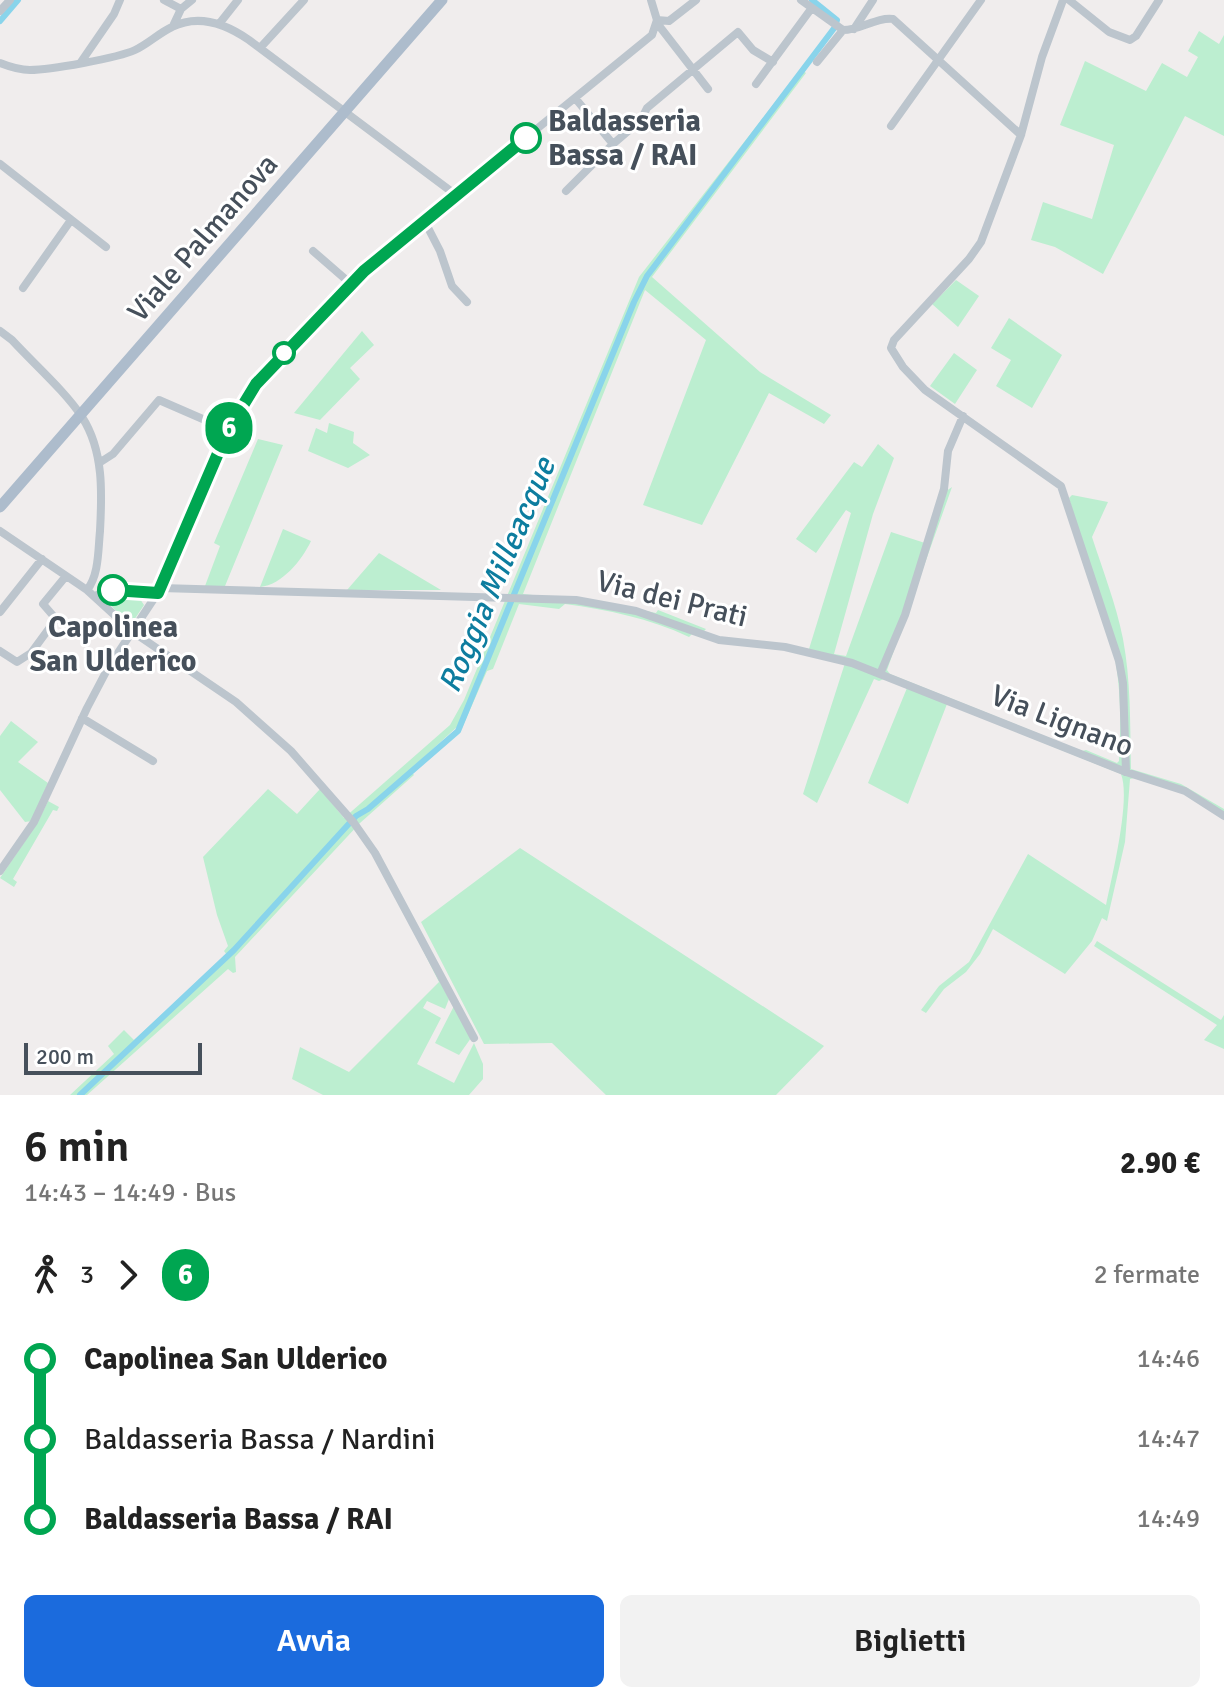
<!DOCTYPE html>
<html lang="it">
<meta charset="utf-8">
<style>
body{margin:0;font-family:Signika,sans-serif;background:#f2f2f2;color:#222;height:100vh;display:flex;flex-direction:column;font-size:30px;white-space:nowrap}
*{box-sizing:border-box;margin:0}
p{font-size:26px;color:#767676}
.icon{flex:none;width:44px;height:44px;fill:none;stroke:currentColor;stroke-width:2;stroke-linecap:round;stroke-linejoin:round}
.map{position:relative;height:1095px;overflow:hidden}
.details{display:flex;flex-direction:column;background:#fff;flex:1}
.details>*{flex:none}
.badge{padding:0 16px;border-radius:26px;font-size:28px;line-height:52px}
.scale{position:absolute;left:24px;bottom:20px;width:178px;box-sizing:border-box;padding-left:8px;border:4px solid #46505b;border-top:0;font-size:22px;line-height:28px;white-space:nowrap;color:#46505b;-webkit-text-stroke:6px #fff;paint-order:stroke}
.map>.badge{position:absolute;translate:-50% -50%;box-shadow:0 0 0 4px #fff}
.legs{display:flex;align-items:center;gap:12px;height:88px;padding:0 24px;font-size:26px}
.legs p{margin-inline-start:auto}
.summary{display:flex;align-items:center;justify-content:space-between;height:136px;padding:0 24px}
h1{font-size:44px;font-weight:600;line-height:60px}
.button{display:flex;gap:16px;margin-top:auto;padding:16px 24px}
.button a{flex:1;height:92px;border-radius:12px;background:#1b6bdd;color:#fff;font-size:32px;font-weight:600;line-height:92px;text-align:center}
.button a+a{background:#f2f2f2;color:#222}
ul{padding:0 24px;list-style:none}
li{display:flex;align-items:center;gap:28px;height:80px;font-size:30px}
li i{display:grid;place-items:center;width:12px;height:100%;margin:0 10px;background:currentColor}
li i::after{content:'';width:20px;height:20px;margin:-10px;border:6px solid;border-radius:50%;background:#fff}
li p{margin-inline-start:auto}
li:first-child i{background:linear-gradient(#0000 50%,currentColor 0)}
li:last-child i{background:linear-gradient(currentColor 50%,#0000 0)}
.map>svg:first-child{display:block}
.green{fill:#bceed0}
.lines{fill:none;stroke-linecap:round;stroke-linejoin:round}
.canal{stroke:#89d4eb;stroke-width:6}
.minor{stroke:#bcc5cd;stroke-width:8}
.major{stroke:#adbccc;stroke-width:11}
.line-1-casing{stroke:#fff;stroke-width:18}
.line-1{stroke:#00a651;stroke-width:12}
.stop-1-dot{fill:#fff;stroke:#00a651;stroke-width:4}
.labels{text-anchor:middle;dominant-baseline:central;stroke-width:6;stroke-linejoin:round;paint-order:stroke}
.stop-label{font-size:30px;font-weight:bold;fill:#46505b;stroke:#fff;text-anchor:start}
.street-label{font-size:30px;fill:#46505b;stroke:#fff}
.water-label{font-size:32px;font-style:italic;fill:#0d7d9f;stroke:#fff}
</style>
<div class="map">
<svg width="1224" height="1095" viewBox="0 0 1224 1095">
<rect width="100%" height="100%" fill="#f0eded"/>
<path class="green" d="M 1199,31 L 1219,44 L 1224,35 L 1224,136 L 1185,116 L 1103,274 L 1055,247 L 1031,240 L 1043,202 L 1092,219 L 1114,145 L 1060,125 L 1085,61 L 1146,91 L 1162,63 L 1187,77 L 1198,57 L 1188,51 Z
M 801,69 L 806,73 L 652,277 L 760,372 L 831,415 L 824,424 L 769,393 L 702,525 L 643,505 L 706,340 L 645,290 L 523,594 L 610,603 L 656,613 L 658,610 L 706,629 L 703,632 L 721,638 L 809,649 L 851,513 L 846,510 L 816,553 L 796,539 L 854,462 L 862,467 L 878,444 L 894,458 L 873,514 L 834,654 L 846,656 L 891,532 L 925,543 L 942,494 L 952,487 L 887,670 L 890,674 L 1082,751 L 1086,750 L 1117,763 L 1119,761 C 1121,726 1121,691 1115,658 L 1069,498 L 1072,495 L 1108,502 L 1092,537 C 1103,571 1116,604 1123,639 C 1131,681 1130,725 1131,769 L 1181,784 L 1224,809 L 1224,819 L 1191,796 L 1134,778 L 1130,779 L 1125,842 L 1107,921 L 1102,918 L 1092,941 L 1065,974 L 993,929 L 980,954 L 966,972 L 944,989 L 926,1013 L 921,1010 L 939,986 L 969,962 L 1028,854 L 1106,905 C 1112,876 1131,799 1121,774 L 947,704 L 908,804 L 868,783 L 907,688 L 884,679 L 879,681 L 874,679 L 817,803 L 803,794 L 845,663 L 780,648 L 692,634 L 689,637 C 649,618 608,610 565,604 L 559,609 L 519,604 L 493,669 L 487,671 L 462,728 L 458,726 L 410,770 L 414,775 L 360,823 L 235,957 L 236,972 L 233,973 L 228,969 L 87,1095 L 70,1095 L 114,1054 L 108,1046 L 124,1030 L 134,1040 L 227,955 L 224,951 L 228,946 L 217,915 L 203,857 L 268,789 L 297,814 L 320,789 L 344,818 L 450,725 L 464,700 L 639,277 Z
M 956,280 L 979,296 L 958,327 L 932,304 Z
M 1009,318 L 1062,355 L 1032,408 L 996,386 L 1011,360 L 991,348 Z
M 362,331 L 374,345 L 350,368 L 360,379 L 320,420 L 294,413 Z
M 954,353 L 977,370 L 955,404 L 930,386 Z
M 329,423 L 354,432 L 353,443 L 370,455 L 348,468 L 308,451 L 316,428 L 327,433 Z
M 258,439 L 283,445 L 225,586 L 205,586 L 220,546 L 214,543 Z
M 283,529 L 311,541 C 302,560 282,585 260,587 Z
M 379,553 L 441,590 L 347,590 Z
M 109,593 L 138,596 L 144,605 L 134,620 L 127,621 L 105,600 L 105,595 Z
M 11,721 L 38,742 L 18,762 L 48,783 L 32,821 L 25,822 L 0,790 L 0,736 Z
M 48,801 L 59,807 L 57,811 L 53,810 L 13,879 L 17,882 L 14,887 L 0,878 L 38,822 Z
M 520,848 L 824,1046 L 776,1095 L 606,1095 L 552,1043 L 484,1044 L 421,922 Z
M 396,897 L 449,999 L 445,1009 L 427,1001 L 423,1008 L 441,1018 L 417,1064 L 454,1083 L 474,1043 L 483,1064 L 483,1079 L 469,1095 L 323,1095 L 292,1079 L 300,1047 L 349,1072 L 439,982 Z
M 1097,941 L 1221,1020 L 1224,1015 L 1224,1049 L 1204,1040 L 1217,1025 L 1094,946 Z
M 454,1006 L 471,1038 L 459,1055 L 435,1043 Z"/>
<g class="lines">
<path class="canal" d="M 0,21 L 18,0
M 80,1095 L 234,950 L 356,816 L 368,809 L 458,731 L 634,302 L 647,276 L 835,27 L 837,20 L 812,0"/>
<path class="minor" d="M 164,0 L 181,9
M 651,0 L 657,20
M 801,0 L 843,30 C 861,30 876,17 893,19 L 1021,135
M 1063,0 L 1042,57 L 1021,135 L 981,242 L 969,259 L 894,340 L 891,348 L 903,367 L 925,390 L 1061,486 L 1119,661 L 1123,683 L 1126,772
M 1069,0 L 1109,32 L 1130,40 L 1136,36 L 1159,0
M 0,11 L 10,0
M 219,24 L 238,0
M 173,26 L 181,9 L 192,0
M 660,27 L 708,89
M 854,29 L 873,0
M 260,48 L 304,0
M 81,62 L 114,14 L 120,0
M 817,62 L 843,30
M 0,63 C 10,67 20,70 30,70 C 49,70 118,58 135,50 C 148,44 159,33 172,27 C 198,14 226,24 249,40 L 456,195
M 756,84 L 811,9
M 575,98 L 613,144 L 641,120 L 647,108 L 738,32 L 753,50 L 773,62
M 891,126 L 981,0
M 0,164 L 106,247
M 566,191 L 613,144
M 424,220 L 440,251 L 452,286 L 467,302
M 313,251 L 351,284
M 23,288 L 71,220
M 0,331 L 12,340 C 33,363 66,392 82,417 C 104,451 102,494 100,531 C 98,551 99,575 87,590
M 99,463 L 113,454 L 159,400 L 228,430
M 0,531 L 87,590 L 133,632 L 236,702 L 291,751 L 354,823 L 375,853 L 474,1038
M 161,588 L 576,600 L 636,611 L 719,640 L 785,647 L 852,663 L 1126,772 L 1185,791 L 1224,816
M 95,596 L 107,590 L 158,593
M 0,612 L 42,559
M 0,651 L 17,662 L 31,653 L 56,619 L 43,604 L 66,576
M 880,674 L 905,615 L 944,489 L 948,451 L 963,416
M 82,718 L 153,761
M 0,871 L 34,822 L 87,708 L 108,668 L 161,588 L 228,430 L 256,384 L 376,260 L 652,35 L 657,20 L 669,21 L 696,0"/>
<path class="major" d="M 0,507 L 442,0"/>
</g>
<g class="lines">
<defs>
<path id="line-1" d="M 113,590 L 158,593 L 228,430 L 256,384 L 364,271 L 526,138"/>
</defs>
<use href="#line-1" class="line-1-casing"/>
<use href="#line-1" class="line-1"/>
</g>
<g class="stop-1-dot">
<circle cx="526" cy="138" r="14"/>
<circle cx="284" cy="353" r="10"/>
<circle cx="113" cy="590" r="14"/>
</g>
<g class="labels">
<g class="stop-label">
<text x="548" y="121">Baldasseria<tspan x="548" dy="34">Bassa / RAI</tspan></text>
<text x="113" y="627" text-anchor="middle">Capolinea<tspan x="113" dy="34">San Ulderico</tspan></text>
</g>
<g class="street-label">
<text transform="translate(203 238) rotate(-49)">Viale Palmanova</text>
<text transform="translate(672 599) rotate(14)">Via dei Prati</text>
<text transform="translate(1062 721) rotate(21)">Via Lignano</text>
</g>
<g class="water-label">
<text transform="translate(497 575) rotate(-67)">Roggia Milleacque</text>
</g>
</g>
</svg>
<div class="scale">200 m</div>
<b class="badge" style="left:229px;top:428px;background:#00a651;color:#fff">6</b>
</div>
<section class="details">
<div class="summary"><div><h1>6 min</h1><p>14:43 – 14:49 · Bus</p></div><b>2.90 €</b></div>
<div class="legs"><svg class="icon" aria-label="walk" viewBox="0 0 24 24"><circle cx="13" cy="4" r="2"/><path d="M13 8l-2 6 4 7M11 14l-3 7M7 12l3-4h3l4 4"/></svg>3<svg class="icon" aria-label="forward" viewBox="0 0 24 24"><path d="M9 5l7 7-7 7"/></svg><b class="badge" style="background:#00a651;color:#fff">6</b><p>2 fermate</p></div>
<ul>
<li><i style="color:#00a651"></i><b>Capolinea San Ulderico</b><p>14:46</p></li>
<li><i style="color:#00a651"></i><span>Baldasseria Bassa / Nardini</span><p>14:47</p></li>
<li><i style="color:#00a651"></i><b>Baldasseria Bassa / RAI</b><p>14:49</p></li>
</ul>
<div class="button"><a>Avvia</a><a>Biglietti</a></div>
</section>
